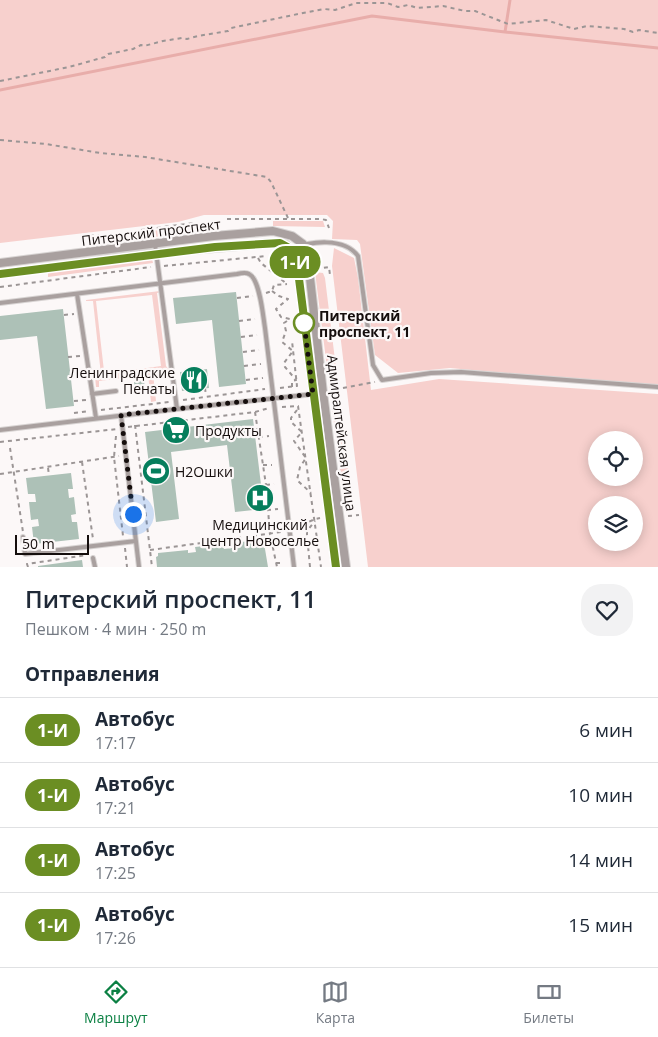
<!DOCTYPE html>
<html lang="ru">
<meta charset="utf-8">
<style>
body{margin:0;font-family:"Open Sans",sans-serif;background:#f2f2f3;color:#1f2937;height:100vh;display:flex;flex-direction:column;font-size:19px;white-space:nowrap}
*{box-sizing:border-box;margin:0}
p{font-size:16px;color:#747a83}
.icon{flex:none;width:28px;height:28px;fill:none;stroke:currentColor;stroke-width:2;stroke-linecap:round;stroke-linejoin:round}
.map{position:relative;height:567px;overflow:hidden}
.side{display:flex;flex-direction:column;background:#fff;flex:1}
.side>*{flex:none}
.badge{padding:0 10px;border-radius:16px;font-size:18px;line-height:32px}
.buttons{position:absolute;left:588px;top:431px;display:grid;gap:10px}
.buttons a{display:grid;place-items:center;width:55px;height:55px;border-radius:50%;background:#fff;box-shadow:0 2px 12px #0003;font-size:25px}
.scale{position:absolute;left:15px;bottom:12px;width:74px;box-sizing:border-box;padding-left:5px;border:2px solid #150e0d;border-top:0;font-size:14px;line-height:18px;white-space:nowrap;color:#150e0d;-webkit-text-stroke:4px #fcf8f8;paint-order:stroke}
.you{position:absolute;width:25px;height:25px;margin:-12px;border:4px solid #fff;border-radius:50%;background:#1a73e8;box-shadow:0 0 0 8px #1a73e833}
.map>.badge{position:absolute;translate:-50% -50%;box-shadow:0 0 0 2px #fff}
h2{padding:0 25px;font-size:19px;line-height:45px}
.round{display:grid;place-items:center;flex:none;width:52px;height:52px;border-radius:20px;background:#f2f2f3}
.summary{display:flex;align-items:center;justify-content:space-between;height:85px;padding:0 25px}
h1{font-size:24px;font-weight:600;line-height:38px}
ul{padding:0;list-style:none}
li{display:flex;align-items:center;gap:15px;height:65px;padding:0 25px;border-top:1px solid #e0e1e3}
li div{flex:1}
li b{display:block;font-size:19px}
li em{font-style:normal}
li .badge{min-width:55px;font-weight:700;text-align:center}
.tab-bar{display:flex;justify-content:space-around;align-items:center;height:70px;border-top:1px solid #e0e1e3;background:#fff;font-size:14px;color:#747a83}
.tab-bar a{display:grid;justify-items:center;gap:2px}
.tab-bar .active{color:#0b8043}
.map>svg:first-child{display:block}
.green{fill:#f7d0cd;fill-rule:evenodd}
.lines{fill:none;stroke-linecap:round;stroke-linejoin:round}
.stream{stroke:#e8adaa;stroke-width:3}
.building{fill:#adc1b7}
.service-casing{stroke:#d7d3d2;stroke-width:6}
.minor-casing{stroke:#d7d3d2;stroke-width:10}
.path{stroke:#9b9595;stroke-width:2;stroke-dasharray:4 4;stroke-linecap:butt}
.service{stroke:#a9a09f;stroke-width:4}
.minor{stroke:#a9a09f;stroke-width:8}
.line-casing{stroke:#fff;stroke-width:11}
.line{stroke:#6b8e23;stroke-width:8}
.walk{stroke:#150e0d;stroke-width:5;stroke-dasharray:0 9}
.stop-dot{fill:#fff;stroke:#6b8e23;stroke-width:2.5}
.labels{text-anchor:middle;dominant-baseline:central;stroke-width:4.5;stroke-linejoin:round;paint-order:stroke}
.street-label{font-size:14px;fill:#150e0d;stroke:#fcf8f8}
.stop-label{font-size:14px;font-weight:bold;fill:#150e0d;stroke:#fcf8f8;text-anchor:start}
.poi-label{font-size:14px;fill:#150e0d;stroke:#fcf8f8;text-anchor:start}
</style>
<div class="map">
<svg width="658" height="567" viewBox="0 0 658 567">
<rect width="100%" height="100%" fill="#fcf8f8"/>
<path class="green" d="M 0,0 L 658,0 L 658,385 L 571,379 L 450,368 L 398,373 L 375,355 L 360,244 L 357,240 L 332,239 L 333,221 L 327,215 L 204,215 L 178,222 L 0,243 Z
M 273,221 L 323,221 L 325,227 L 273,226 Z
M 192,227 L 172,235 L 145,238 L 141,232 Z
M 334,248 L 354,258 L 358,278 L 371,390 L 439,379 L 658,394 L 658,567 L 368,567 L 332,266 ZM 596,440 L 634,440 L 634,478 L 596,478 ZM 596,505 L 634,505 L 634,542 L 596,542 Z
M 152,259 L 153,263 L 48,277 L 48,272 Z
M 315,272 L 323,273 L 325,278 L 353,508 L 352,510 L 345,511 Z
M 160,291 L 162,292 L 157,293 L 166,366 L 169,370 L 169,371 L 153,373 L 156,401 L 151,402 L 148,374 L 133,376 L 133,370 L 161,366 L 152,295 L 96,301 L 104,371 L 122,370 L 123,378 L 99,381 L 99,387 L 96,387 L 95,376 L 101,375 L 93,301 L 86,301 L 86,300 Z"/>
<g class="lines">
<path class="stream" d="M 505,32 L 510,0
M 0,90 L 372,16 L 505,32 L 658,48"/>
</g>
<path class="building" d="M 236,292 L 246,384 L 219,387 L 212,320 L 176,324 L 173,298 Z
M 63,309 L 74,406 L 46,409 L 37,336 L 0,340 L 0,316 Z
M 207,369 L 209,388 L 182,391 L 180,372 Z
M 144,381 L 145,389 L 135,390 L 134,382 Z
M 253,419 L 264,509 L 235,512 L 227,445 L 171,452 L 179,519 L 156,522 L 145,432 Z
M 71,473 L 73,489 L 68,489 L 69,498 L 74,497 L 76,514 L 71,515 L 72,522 L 77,522 L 79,539 L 34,544 L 32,527 L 39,526 L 38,519 L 31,520 L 29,502 L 36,502 L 35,494 L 28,494 L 26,478 Z
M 262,540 L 262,543 L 264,543 L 268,567 L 157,567 L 156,557 L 158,556 L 158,553 L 188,550 L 188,553 L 196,552 L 195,547 L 223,544 L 224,549 L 232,548 L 231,543 Z
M 82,560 L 83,567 L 38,567 L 38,566 Z"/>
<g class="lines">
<defs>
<path id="service" d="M 291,249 C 311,241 344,237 358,256 L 373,365 L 382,380 L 431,373 L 461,372 L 658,387
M 77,294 L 96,418
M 0,303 L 237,274 C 241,273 246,272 249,274 C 260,279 263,316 265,328 L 294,567
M 92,394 L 116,391
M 177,409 L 323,393
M 121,415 L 139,567
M 0,430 L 177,409 L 155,244
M 23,537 L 25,554 L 136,541
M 93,558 L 95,567"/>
<path id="minor" d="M 0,263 L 214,236 L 273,231 L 292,236 L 303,244 L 309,269 L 323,393 L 346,567
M 0,274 L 156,253 L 273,243 L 286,245 L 291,249 L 298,271 L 336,567"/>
</defs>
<use href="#service" class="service-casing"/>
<use href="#minor" class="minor-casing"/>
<path class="path" d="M 0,81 L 69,67 L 105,57 L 108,54 L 133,49 L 141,45 L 144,46 L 163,41 L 182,38 L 187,39 L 198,36 L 228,31 L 231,28 L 303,13 L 324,9 L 335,10 L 356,3 L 387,3 L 398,7 L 408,5 L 417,8 L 443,6 L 465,11 L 475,11 L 508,24 L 546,20 L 574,29 L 587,26 L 624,29 L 633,32 L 639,30 L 658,33
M 0,140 L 46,144 L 100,153 L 145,157 L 267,177 L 271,182 L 288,218
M 227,219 L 321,219 L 326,220 L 329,228
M 141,230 L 194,223
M 90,236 L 99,235
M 258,258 L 261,263 L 287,284
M 164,266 L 266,256
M 316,269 L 329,267 L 330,275
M 0,287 L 151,267
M 272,291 L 279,296 L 288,299 L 276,309 L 281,317 L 290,319 L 284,323 L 286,331 L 282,342 L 293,351 L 284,363 L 285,367 L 296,380 L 292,381 L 292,387
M 266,293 L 272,291 L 274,285 L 287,284
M 237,298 L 253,296
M 64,315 L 74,314
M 239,321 L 255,319
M 241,337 L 257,335
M 243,352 L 259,350
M 68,357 L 80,356
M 244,366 L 261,364
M 246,380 L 263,378
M 205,388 L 206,396
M 280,388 L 297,386 L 292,341
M 343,388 L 375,382
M 183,400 L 265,389
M 74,401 L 86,400
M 282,407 L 298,406 L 321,567
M 101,410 L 169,402
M 297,410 L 291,418 L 291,422 L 302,432 L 294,441 L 306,458 L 300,467 L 297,480 L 311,493
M 255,412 L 266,485 L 270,534 L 277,567
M 74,413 L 89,411
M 135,425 L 152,567
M 128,427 L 255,412 L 269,408
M 116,436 L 114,457 L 123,536
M 259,437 L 269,436
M 0,442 L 117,429
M 10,448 L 23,532
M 82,462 L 93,539
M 263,465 L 272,465
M 48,468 L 49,475
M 0,474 L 119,456
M 266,485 L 274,484
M 267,510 L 278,509
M 348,516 L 359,515
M 302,525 L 315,519 L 320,518
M 272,542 L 282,541
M 125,548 L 127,567
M 150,550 L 281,532
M 276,563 L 284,563
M 28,567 L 27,564 L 87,555
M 310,567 L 307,535 L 307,531 L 315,521"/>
<use href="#service" class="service"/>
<use href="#minor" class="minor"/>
</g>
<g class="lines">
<defs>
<path id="line" d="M 0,274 L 215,247 L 280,243 L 291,249 L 298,271 L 336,567"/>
</defs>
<use href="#line" class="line-casing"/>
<use href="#line" class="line"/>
<path class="walk" d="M 133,514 L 121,415 L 313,394 L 304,323"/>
</g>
<defs>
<symbol id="restaurant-disc" viewBox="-11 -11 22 22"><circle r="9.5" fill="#067e5c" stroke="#fcf8f8"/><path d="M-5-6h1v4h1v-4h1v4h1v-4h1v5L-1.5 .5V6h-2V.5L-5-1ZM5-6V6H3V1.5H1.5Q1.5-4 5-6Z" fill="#fff"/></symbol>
<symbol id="supermarket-disc" viewBox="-11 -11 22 22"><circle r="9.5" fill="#067e5c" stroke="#fcf8f8"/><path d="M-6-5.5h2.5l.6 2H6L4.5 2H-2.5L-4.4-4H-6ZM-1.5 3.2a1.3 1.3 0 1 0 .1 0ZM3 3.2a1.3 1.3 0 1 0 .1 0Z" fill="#fff"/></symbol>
<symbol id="stadium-disc" viewBox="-11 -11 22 22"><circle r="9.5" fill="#067e5c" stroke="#fcf8f8"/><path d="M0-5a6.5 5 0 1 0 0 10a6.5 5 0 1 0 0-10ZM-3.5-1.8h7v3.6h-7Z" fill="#fff"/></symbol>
<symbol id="hospital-disc" viewBox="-11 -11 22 22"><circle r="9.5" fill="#067e5c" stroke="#fcf8f8"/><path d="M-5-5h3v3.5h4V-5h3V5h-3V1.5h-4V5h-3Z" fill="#fff"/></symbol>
</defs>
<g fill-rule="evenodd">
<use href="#restaurant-disc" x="178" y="364" width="32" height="32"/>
<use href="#supermarket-disc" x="160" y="414" width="32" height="32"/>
<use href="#stadium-disc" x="140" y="455" width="32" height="32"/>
<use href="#hospital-disc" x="244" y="482" width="32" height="32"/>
</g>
<circle class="stop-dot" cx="304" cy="323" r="10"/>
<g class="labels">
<g class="street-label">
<text transform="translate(151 232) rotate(-7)">Питерский проспект</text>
<text transform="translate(342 433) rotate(83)">Адмиралтейская улица</text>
</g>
<g class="stop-label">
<text x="319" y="315">Питерский<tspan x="319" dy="16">проспект, 11</tspan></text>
</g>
<g class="poi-label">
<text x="175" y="372" text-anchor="end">Ленинградские<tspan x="175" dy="16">Пенаты</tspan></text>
<text x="195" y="430">Продукты</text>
<text x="175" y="471">H2Oшки</text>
<text x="260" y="524" text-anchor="middle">Медицинский<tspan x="260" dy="16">центр Новоселье</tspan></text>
</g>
</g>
</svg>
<div class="buttons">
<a><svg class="icon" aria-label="locate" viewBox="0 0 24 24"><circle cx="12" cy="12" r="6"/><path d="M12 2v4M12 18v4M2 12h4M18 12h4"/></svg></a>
<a><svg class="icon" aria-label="layers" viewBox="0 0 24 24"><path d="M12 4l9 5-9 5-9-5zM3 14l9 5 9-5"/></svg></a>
</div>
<div class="scale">50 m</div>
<div class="you" style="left:133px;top:514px"></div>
<b class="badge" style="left:295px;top:262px;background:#6b8e23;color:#fff">1-И</b>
</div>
<section class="side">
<div class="summary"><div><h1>Питерский проспект, 11</h1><p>Пешком · 4 мин · 250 m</p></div><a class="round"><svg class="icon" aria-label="heart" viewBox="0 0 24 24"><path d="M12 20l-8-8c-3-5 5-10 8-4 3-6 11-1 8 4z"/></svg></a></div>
<h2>Отправления</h2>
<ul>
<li><span class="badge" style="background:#6b8e23;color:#fff">1-И</span><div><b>Автобус</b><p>17:17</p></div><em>6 мин</em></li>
<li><span class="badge" style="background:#6b8e23;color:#fff">1-И</span><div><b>Автобус</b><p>17:21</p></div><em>10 мин</em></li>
<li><span class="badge" style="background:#6b8e23;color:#fff">1-И</span><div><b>Автобус</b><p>17:25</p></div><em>14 мин</em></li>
<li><span class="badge" style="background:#6b8e23;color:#fff">1-И</span><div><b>Автобус</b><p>17:26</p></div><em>15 мин</em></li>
</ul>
</section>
<nav class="tab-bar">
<a class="active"><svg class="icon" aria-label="directions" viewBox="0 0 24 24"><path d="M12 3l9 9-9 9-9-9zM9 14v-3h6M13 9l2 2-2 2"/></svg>Маршрут</a>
<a><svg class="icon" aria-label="map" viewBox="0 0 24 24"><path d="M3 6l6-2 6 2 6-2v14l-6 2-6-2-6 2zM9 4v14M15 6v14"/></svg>Карта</a>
<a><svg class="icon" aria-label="tickets" viewBox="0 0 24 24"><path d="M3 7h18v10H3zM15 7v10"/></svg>Билеты</a>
</nav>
